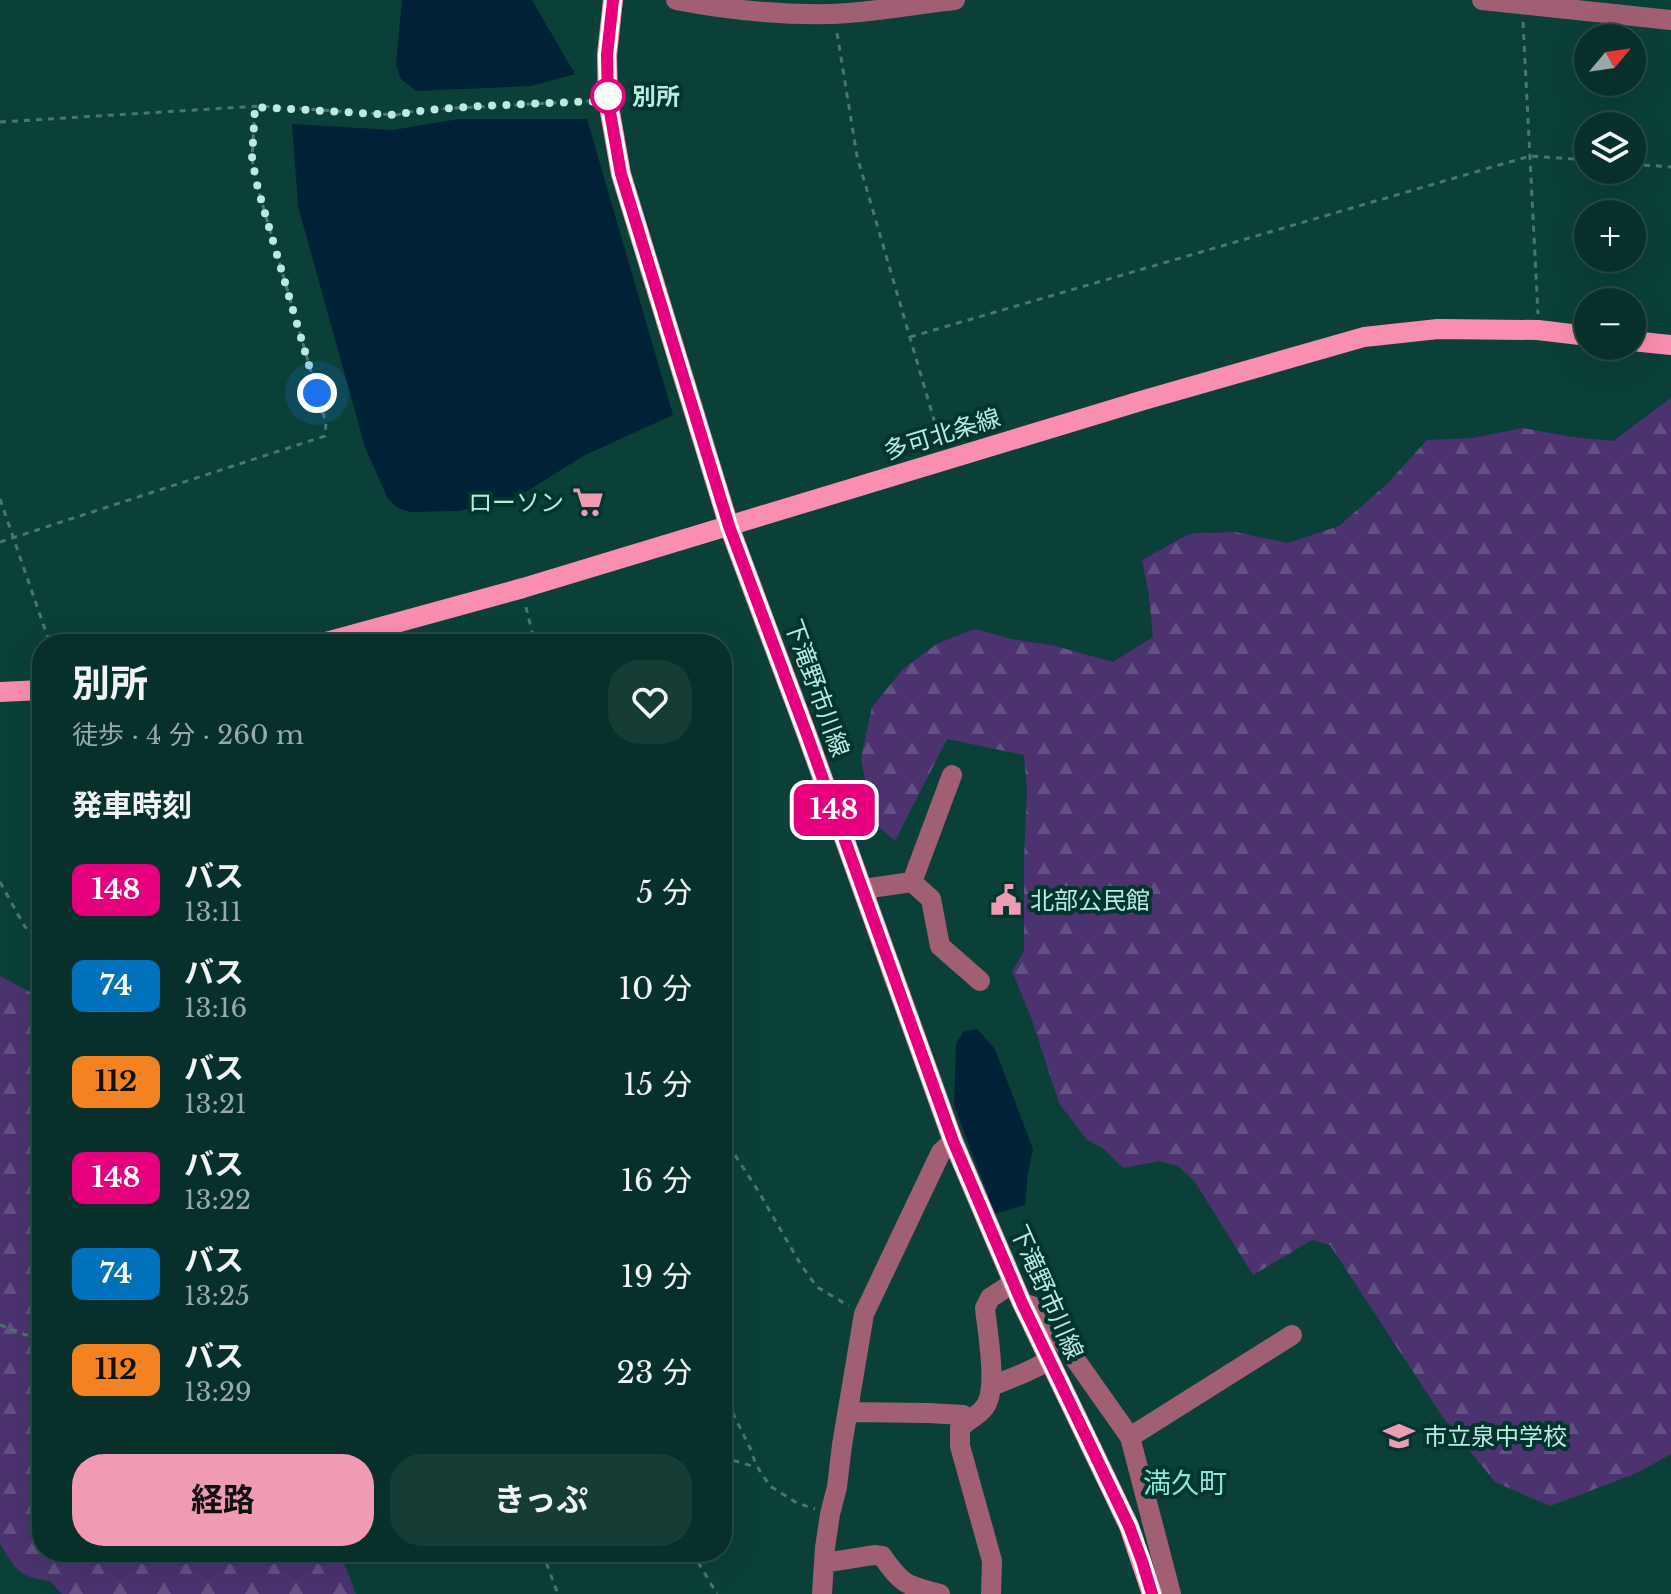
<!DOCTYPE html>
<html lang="ja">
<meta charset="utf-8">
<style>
body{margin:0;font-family:"Libre Baskerville","Noto Sans JP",serif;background:#163c36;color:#f1f3f6;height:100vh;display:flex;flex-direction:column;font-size:30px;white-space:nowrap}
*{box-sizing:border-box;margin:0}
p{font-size:26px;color:#98a9a8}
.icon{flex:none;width:44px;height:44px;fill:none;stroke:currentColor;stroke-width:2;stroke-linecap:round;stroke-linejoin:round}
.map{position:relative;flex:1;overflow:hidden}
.sheet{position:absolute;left:32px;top:634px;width:700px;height:928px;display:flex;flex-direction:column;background:#08302a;border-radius:32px;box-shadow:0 8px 32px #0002,0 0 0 2px #294b47}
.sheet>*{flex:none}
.badge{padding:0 16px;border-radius:12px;font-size:28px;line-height:52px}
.needle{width:52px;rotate:61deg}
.tools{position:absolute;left:1574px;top:24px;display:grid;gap:16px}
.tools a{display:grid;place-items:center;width:72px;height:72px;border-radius:50%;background:#08302a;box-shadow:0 8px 32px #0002,0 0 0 2px #294b47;font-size:40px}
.you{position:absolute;width:40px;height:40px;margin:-20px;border:6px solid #fff;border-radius:50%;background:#1a73e8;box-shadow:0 0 0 12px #1a73e833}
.map>.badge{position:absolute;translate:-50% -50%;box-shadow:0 0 0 4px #fff}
h2{padding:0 40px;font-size:30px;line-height:72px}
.round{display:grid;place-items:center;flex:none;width:84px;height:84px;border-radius:32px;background:#163c36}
.headline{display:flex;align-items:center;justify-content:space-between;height:136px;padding:0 40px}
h1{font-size:38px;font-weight:700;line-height:60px}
.cta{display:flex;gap:16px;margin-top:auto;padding:16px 40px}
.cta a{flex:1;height:92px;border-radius:32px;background:#f19ab4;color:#111;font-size:32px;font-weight:700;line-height:92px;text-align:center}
.cta a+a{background:#163c36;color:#f1f3f6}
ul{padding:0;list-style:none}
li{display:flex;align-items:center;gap:24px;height:96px;padding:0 40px}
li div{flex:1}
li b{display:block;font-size:30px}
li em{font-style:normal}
li .badge{min-width:88px;font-weight:700;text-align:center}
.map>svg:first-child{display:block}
.forest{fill:url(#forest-firs)}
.water{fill:#002136}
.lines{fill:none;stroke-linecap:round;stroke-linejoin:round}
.path{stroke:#477870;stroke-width:3;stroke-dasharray:6 6;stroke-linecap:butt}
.minor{stroke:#a15f74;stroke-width:20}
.major{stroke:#fa8eb0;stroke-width:20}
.line-casing{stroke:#fff;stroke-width:18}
.line{stroke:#e6007e;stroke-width:12}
.walk{stroke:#bee9df;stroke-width:8;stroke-dasharray:0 14.4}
.stop-dot{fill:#fff;stroke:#e6007e;stroke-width:4}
.labels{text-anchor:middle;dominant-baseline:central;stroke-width:8;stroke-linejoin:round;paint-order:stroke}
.stop-label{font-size:24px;font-weight:bold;fill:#bee9df;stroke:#00362e;text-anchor:start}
.street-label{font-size:24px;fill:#bee9df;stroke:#00362e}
.poi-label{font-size:24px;fill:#bee9df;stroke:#00362e;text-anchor:start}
.quarter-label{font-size:28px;fill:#89e5d3;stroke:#00362e}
</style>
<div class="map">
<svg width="1671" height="1594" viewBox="0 0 1671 1594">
<defs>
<pattern id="forest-firs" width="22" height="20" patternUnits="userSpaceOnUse" patternTransform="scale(2)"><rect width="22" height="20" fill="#4c3370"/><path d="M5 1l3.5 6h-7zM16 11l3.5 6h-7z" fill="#645184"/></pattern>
</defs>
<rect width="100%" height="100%" fill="#0b4038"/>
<path class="forest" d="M 1671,398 L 1671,1454 L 1637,1473 L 1550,1506 L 1495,1482 L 1442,1416 L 1330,1245 L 1312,1240 L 1253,1275 L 1195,1182 L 1178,1166 L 1159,1161 L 1123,1168 L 1103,1148 L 1087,1140 L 1059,1103 L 1031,1017 L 1012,971 L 1024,952 L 1024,860 L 1027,791 L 1024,755 L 947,739 L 895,841 L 873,822 L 861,758 L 872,707 L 904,668 L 937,644 L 975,629 L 1011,639 L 1055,646 L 1113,662 L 1153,637 L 1149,596 L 1142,560 L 1189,534 L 1235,532 L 1288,543 L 1339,526 L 1387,484 L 1427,440 L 1473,438 L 1523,428 L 1572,437 L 1613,441 Z
M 0,976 L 30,992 L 42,997 L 42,1552 L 344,1552 L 342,1558 L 356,1594 L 62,1594 L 50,1581 C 18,1577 16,1569 0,1544 Z"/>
<path class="water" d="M 402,0 L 532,0 L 575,74 L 531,86 L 416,91 L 401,79 L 396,65 Z
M 459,119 L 587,119 L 673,415 L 585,455 L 516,498 L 458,511 L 410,512 L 398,508 L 388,499 L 365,447 L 298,206 L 292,124 L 393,130 Z
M 977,1029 L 995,1049 L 1033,1149 L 1028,1173 L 1025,1205 L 995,1214 L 954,1105 L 956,1044 L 963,1032 Z"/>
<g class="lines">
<path class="path" d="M 1523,22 L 1538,314
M 837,33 L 857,156 L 941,444
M 0,122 L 260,106 L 396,115 L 419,110 L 588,101
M 1632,164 L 1671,167
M 910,337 L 1530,156 L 1588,160
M 0,499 L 50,644
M 0,542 L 325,436 L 326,423 L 258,189 L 252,159 L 255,107
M 526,607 L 535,644
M 0,882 L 25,927 L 42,936
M 722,1135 L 757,1189 L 801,1265 L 817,1287 L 849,1306
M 0,1325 L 42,1341
M 722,1391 L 751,1450 L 756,1465 L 770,1486 L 797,1503 L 815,1509
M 722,1457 L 752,1466 L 756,1465
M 542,1552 L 558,1594
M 692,1552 L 717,1594"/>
<path class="minor" d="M 676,0 C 727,10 779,15 831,14 C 872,13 914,4 955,0
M 1482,0 L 1671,20
M 912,882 L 931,899 L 940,946 L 980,981
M 863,889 L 912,882 L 952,775
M 1022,1303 L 1039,1308 L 1130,1437 L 1171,1594
M 992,1386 L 1024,1373 L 1049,1361
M 849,1412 L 928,1413 L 963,1415 L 967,1420
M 1130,1437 L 1292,1335
M 824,1563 L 874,1555 L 882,1556 C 902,1584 906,1586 940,1594
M 822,1594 L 825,1548 L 830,1514 L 837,1487 L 842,1445 L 864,1314 L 941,1152 L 953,1141
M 991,1594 L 992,1561 L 960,1446 L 960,1428 C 967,1420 978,1416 984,1408 C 999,1390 987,1331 985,1308 L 990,1298 L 1013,1283"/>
<path class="major" d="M 613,0 L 607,55 L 608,101 L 621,174 L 729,526 L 806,732 L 953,1141 L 1022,1303 L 1129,1526 L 1152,1594
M 1632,341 L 1671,345
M 319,644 L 523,588 L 1144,400 L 1364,337 L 1438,329 L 1538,330 L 1588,336
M 0,692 L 42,690"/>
</g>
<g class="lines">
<defs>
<path id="line" d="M 613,0 L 607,55 L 608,101 L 621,174 L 729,526 L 806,732 L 953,1141 L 1022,1303 L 1129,1526 L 1142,1561 L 1152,1594"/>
</defs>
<use href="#line" class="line-casing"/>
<use href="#line" class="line"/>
<path class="walk" d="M 317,393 L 258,189 L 252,159 L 255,107 L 396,115 C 425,109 454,108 483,106 C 525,104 566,102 608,101 L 608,96"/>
</g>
<defs>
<symbol id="supermarket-bare" viewBox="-9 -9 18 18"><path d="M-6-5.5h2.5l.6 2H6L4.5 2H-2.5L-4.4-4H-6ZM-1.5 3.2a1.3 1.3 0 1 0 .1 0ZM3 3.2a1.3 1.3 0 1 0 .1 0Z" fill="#f19ab4" stroke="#00362e" stroke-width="2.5" paint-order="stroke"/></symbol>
<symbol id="civic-bare" viewBox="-9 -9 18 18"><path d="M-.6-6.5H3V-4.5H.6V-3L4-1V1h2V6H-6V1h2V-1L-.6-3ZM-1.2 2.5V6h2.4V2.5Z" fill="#f19ab4" stroke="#00362e" stroke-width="2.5" paint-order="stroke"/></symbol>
<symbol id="school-bare" viewBox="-9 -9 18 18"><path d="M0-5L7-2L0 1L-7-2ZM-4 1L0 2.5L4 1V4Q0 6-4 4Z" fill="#f19ab4" stroke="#00362e" stroke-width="2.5" paint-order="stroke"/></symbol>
</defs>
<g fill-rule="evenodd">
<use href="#supermarket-bare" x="566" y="480" width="44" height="44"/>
<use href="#civic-bare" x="984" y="878" width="44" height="44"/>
<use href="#school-bare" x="1377" y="1414" width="44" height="44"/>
</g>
<circle class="stop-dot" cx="608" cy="96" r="16"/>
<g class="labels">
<g class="stop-label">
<text x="632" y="96">別所</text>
</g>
<g class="street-label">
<text transform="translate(942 434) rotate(-17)">多可北条線</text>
<text transform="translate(817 688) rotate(70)">下滝野市川線</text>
<text transform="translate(1047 1292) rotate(66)">下滝野市川線</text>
</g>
<g class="poi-label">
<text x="564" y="502" text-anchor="end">ローソン</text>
<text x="1030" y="900">北部公民館</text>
<text x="1423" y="1436">市立泉中学校</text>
</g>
<g class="quarter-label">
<text x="1185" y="1483">満久町</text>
</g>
</g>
</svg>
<div class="tools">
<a><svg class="needle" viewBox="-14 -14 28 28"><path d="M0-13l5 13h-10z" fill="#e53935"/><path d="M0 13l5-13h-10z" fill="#98a9a8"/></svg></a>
<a><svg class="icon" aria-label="layers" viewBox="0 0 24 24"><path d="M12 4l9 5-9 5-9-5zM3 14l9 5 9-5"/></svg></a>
<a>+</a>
<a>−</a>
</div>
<div class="you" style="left:317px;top:393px"></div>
<b class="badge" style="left:834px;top:810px;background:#e6007e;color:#fff">148</b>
<section class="sheet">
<div class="headline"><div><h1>別所</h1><p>徒歩 · 4 分 · 260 m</p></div><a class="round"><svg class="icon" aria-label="heart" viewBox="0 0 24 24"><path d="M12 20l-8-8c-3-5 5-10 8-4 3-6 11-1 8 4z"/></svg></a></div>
<h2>発車時刻</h2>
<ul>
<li><span class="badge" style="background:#e6007e;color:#fff">148</span><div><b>バス</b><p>13:11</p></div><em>5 分</em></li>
<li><span class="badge" style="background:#0072bc;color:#fff">74</span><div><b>バス</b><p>13:16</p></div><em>10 分</em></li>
<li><span class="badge" style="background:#f58220;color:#111">112</span><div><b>バス</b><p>13:21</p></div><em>15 分</em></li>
<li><span class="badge" style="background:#e6007e;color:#fff">148</span><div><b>バス</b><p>13:22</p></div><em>16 分</em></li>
<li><span class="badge" style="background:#0072bc;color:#fff">74</span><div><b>バス</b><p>13:25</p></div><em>19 分</em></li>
<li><span class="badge" style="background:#f58220;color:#111">112</span><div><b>バス</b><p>13:29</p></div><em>23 分</em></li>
</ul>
<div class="cta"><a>経路</a><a>きっぷ</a></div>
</section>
</div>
